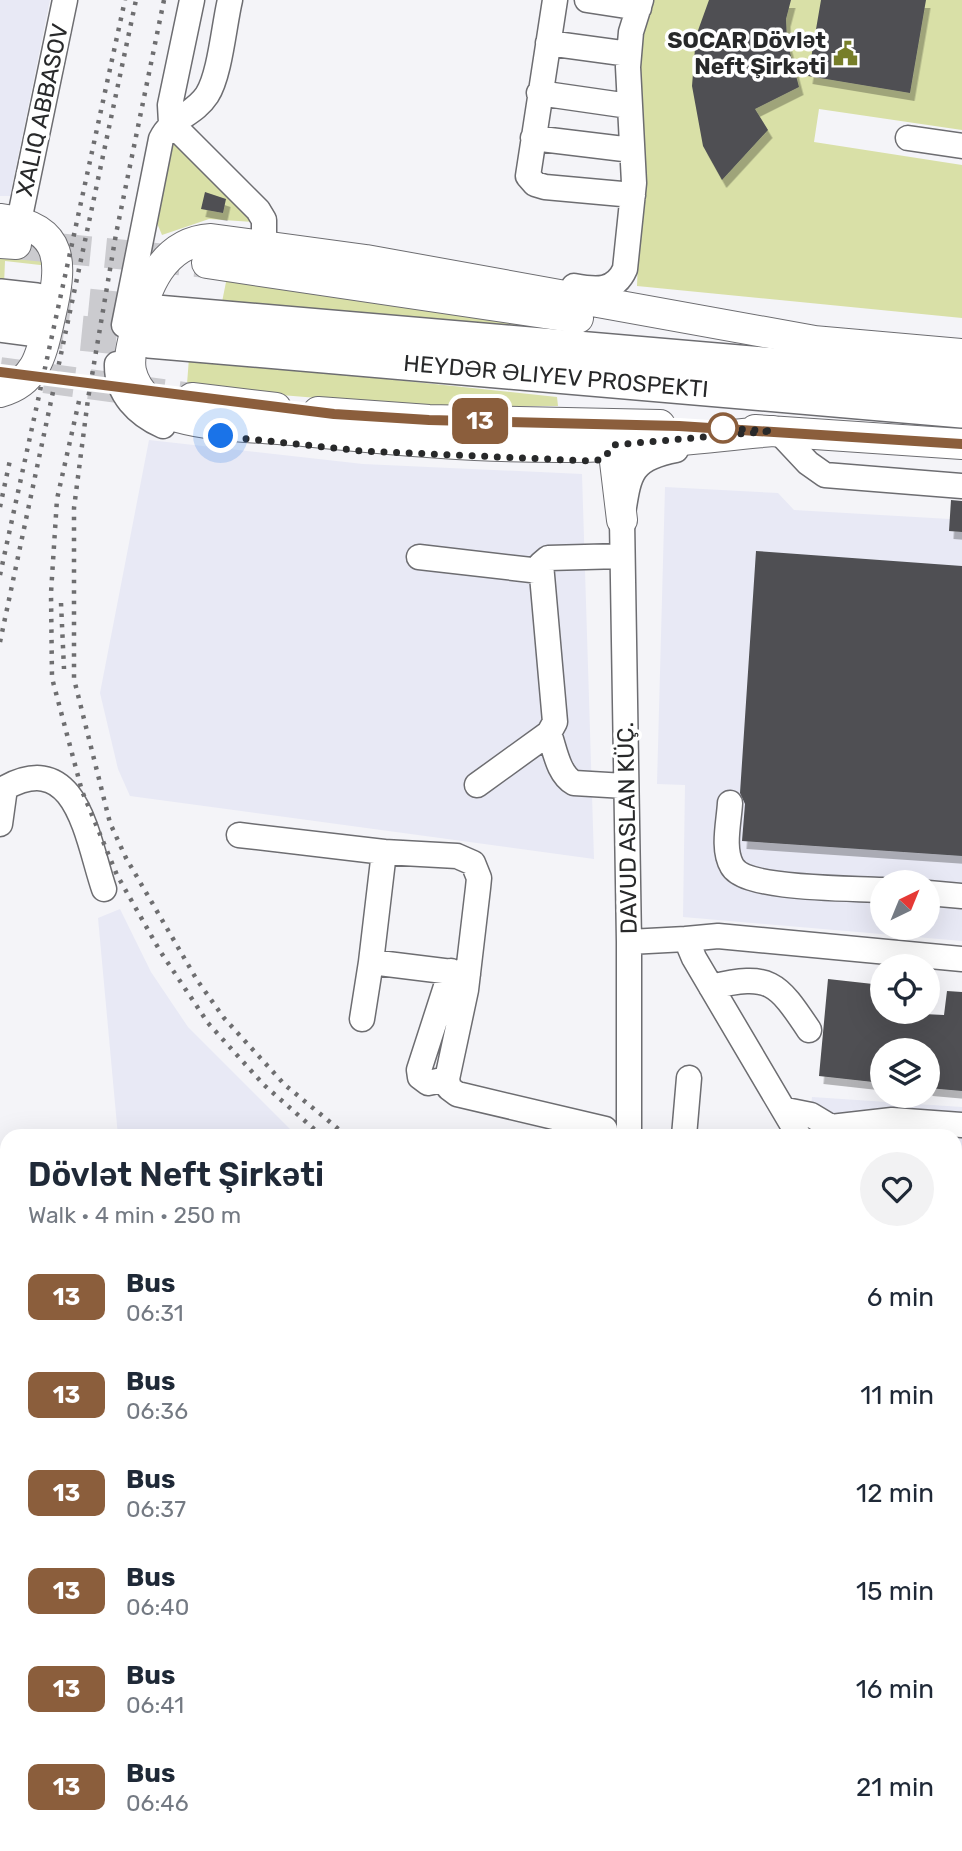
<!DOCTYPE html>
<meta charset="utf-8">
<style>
body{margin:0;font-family:Rubik,sans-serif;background:#f2f2f3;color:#1f2937;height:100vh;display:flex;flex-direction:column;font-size:26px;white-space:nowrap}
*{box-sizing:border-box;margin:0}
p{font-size:23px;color:#747a83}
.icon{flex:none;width:38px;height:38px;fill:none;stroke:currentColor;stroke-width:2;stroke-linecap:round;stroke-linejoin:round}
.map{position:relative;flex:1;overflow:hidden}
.side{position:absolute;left:0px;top:1129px;width:962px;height:723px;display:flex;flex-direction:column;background:#fff;border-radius:21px 21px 0 0;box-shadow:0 7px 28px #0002}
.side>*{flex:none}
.badge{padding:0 14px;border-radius:10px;font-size:24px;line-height:46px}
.needle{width:46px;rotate:43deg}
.controls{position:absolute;left:870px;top:870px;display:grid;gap:14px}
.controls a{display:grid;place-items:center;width:70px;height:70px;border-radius:50%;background:#fff;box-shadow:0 7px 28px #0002;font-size:35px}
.you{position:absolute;width:35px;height:35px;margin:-18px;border:5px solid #fff;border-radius:50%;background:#1a73e8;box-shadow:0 0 0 10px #1a73e833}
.map>.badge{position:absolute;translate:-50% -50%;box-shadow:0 0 0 4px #fff}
.round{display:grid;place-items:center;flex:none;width:74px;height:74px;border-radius:37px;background:#f2f2f3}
.summary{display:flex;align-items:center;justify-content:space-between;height:119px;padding:0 28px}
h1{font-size:33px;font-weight:600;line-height:52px}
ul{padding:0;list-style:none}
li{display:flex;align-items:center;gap:21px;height:98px;padding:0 28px}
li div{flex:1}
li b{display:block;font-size:26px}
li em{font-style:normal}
li .badge{min-width:77px;font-weight:700;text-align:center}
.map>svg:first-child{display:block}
.built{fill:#e8e9f5;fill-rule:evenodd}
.green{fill:#d9e0a7}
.building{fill:#4f5053;filter:url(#shadow)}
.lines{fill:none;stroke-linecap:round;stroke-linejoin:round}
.major-tunnel{stroke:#cbcbcf;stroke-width:30;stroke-dasharray:30 15;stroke-linecap:butt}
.highway-tunnel{stroke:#cbcbcf;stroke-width:35;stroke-dasharray:35 18;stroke-linecap:butt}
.minor-casing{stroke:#6d6d71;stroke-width:27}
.major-casing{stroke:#6d6d71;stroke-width:32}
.highway-casing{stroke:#6d6d71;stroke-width:38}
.minor{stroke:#fff;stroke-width:24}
.major{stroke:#fff;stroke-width:30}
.highway{stroke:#fff;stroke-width:35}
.rail{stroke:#6e6e70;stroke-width:4.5;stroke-dasharray:3.5 7;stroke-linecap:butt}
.line-casing{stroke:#fff;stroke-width:16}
.line{stroke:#8b5e3c;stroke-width:10}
.walk{stroke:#28292a;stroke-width:7;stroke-dasharray:0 12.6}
.stop-dot{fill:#fff;stroke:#8b5e3c;stroke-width:3.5}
.labels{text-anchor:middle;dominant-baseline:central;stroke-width:7;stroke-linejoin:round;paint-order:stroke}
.poi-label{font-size:23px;font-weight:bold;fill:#28292a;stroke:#fff;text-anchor:end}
.street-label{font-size:23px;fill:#28292a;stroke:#fff}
</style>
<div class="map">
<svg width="962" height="1851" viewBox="0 0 962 1851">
<defs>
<filter id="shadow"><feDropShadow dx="4.5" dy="8" stdDeviation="0" flood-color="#0004"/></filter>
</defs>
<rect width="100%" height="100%" fill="#f4f4f8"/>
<path class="built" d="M 0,0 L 50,0 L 10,196 L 0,196 Z
M 149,440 L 363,464 L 582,474 L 594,859 L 130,796 L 118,769 L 100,693 Z
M 665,487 L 778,493 L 794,510 L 950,519 L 950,531 L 962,532 L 962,941 L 683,917 L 685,785 L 657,784 ZM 882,882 L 928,882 L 928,928 L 882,928 Z
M 120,909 L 151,972 L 188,1027 L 297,1136 L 118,1136 L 98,918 Z
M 812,1097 L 962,1107 L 962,1269 L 956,1268 L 956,1136 L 808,1136 Z
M 606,1844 L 606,1851 L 123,1851 L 123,1845 Z"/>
<path class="green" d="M 652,0 L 962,0 L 962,130 L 819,109 L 814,142 L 962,165 L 962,318 L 637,286 L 643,135 L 640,82 L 642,39 Z
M 175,144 L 181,147 L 253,222 L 209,219 L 162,235 L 154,216 L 168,149 Z
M 32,236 L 49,266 L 5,261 L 4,285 L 0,285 L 0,251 Z
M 227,277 L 382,297 L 619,341 L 222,302 Z
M 189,358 L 557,397 L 558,406 L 414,406 L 281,395 L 187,384 Z"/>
<path class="building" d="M 709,0 L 791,0 L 786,19 L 787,41 L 799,87 L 755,109 L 768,130 L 722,180 L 703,146 L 692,86 L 696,36 Z
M 821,0 L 926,0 L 910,93 L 808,76 Z
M 205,192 L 226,199 L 223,213 L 201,209 Z
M 951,500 L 962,501 L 962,532 L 949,531 Z
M 756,551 L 962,566 L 962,856 L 742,841 L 745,804 L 740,793 Z
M 828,979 L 882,985 L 882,1012 L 944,1015 L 947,991 L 962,992 L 962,1091 L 928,1088 L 928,1050 L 882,1050 L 882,1083 L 819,1076 Z"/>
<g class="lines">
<path class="major-tunnel" d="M 16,244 L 207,263
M 0,372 L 192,398"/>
<path class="highway-tunnel" d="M 36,301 L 156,313
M 29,328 L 149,340"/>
<defs>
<path id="minor" d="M 192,0 L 170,105 L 171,123 L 258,210 L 264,220 L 264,244
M 555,0 L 528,176 L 535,184 L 545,187 L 633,195
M 587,0 L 639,8
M 548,43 L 629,54
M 539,93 L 629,106
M 533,138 L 632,150
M 908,138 L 962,146
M 19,221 L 65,0
M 574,286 C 596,290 615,292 625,269 L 634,183 L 628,67 L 631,32 L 641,0
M 124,325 L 161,139 C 171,118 194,115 207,95 C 220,75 224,25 230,0
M 117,364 C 116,394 138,415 163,426
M 778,431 L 808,463 L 825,475 L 962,486
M 419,557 L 540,571
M 549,733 C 555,750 558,774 574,783 L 625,786
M 477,785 L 549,733 L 555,722 L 541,564 L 548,558 L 622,556
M 730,803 C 729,822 722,849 732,866 C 745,890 853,888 882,890
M 0,824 L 5,788 C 77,748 87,839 104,889
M 239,835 L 384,852 L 457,856 L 473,863 L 479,878 L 478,888 L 466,990 L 447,1079 L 449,1088 L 457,1094 L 605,1129
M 928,893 L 962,896
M 686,939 L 718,936 L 962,959
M 629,942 L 686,939 L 694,958 L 799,1136
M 371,962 L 384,852
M 711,987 C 770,973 777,982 809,1030
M 362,1019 L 371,962 L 468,974
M 447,1079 L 428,1083 L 420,1077 L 419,1070 L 451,971
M 786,1110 L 811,1115 L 831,1127 L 892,1120 L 962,1125
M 629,1136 L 629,942 L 622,520 C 629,476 628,459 676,450
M 684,1136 L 689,1078
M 0,1283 L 7,1243
M 956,1291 L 962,1295
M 0,1800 L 7,1800
M 647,1844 L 647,1851
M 807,1844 L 807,1851"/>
<path id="major" d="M 0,219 C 67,227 62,265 50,317 C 42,351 38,382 0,392
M 0,243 L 16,244
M 207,263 L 578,318
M 802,340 L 962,354
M 192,398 L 276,408
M 318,412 L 429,420 L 660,425
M 604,429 L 613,445 L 622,520
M 755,430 L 962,444
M 773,431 C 707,437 640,446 573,447 C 483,448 393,440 304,431 C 263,427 217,428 178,417 C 157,411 136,393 131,371 C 128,357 133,342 136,329 C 145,289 162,242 211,239 L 366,260 L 820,342"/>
<path id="highway" d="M 0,297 L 36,301
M 156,313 L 962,382
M 0,324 L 29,328
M 149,340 L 962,410"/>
</defs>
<use href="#minor" class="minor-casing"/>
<use href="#major" class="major-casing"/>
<use href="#highway" class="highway-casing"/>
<use href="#minor" class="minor"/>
<use href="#major" class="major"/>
<use href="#highway" class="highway"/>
<path class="rail" d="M 164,0 L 116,234 L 88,399 L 74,508 L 74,679 L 110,823 L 126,858 L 197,980 L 224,1018 L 285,1085 L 347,1136
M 79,401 L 57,499 L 51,593 L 52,678 L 82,791 L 117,875 L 160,951 L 208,1023 L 264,1085 L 322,1136
M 0,507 L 10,460
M 0,575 L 125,0
M 61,603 L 64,669
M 0,642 L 136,0
M 956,1384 L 962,1386
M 956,1396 L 962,1398
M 956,1408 L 962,1410"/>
</g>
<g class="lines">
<defs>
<path id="line" d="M 0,372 L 334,414 L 429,420 L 679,426 L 962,444"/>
</defs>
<use href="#line" class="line-casing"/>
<use href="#line" class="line"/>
<path class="walk" d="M 221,436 L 362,451 L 591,461 L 604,459 L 613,445 L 773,431 L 723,428"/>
</g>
<defs>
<symbol id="civic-bare" viewBox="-9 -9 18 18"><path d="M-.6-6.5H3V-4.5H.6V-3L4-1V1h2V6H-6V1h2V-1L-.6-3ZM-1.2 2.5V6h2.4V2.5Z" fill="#777e29" stroke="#fff" stroke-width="2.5" paint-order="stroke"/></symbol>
</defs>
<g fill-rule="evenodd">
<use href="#civic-bare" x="828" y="36" width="35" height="35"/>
</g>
<circle class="stop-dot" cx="723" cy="428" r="14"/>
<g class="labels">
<g class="poi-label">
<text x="826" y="40">SOCAR Dövlət<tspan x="826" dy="26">Neft Şirkəti</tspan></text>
</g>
<g class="street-label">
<text transform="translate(42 110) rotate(-78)">XALIQ ABBASOV</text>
<text transform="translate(556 376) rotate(5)">HEYDƏR ƏLIYEV PROSPEKTI</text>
<text transform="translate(627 828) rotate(-91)">DAVUD ASLAN KÜÇ.</text>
</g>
</g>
</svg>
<div class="controls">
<a><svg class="needle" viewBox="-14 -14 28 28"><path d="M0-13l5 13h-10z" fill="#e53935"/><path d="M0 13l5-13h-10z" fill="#747a83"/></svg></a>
<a><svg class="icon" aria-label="locate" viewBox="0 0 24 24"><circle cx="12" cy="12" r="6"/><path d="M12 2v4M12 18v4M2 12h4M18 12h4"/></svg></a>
<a><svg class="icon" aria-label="layers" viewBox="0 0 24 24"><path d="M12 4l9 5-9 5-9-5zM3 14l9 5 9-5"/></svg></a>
</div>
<div class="you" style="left:221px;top:436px"></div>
<b class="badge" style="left:480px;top:421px;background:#8b5e3c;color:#fff">13</b>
<section class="side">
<div class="summary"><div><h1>Dövlət Neft Şirkəti</h1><p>Walk · 4 min · 250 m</p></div><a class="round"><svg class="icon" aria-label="heart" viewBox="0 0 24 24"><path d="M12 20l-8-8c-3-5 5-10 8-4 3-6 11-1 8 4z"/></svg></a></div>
<ul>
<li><span class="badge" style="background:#8b5e3c;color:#fff">13</span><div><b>Bus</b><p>06:31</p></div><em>6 min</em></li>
<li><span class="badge" style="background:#8b5e3c;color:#fff">13</span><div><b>Bus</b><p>06:36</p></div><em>11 min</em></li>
<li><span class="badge" style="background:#8b5e3c;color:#fff">13</span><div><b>Bus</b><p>06:37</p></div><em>12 min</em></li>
<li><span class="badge" style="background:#8b5e3c;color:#fff">13</span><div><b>Bus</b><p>06:40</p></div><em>15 min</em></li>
<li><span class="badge" style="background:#8b5e3c;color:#fff">13</span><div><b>Bus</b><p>06:41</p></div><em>16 min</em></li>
<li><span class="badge" style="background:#8b5e3c;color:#fff">13</span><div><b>Bus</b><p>06:46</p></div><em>21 min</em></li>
</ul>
</section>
</div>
